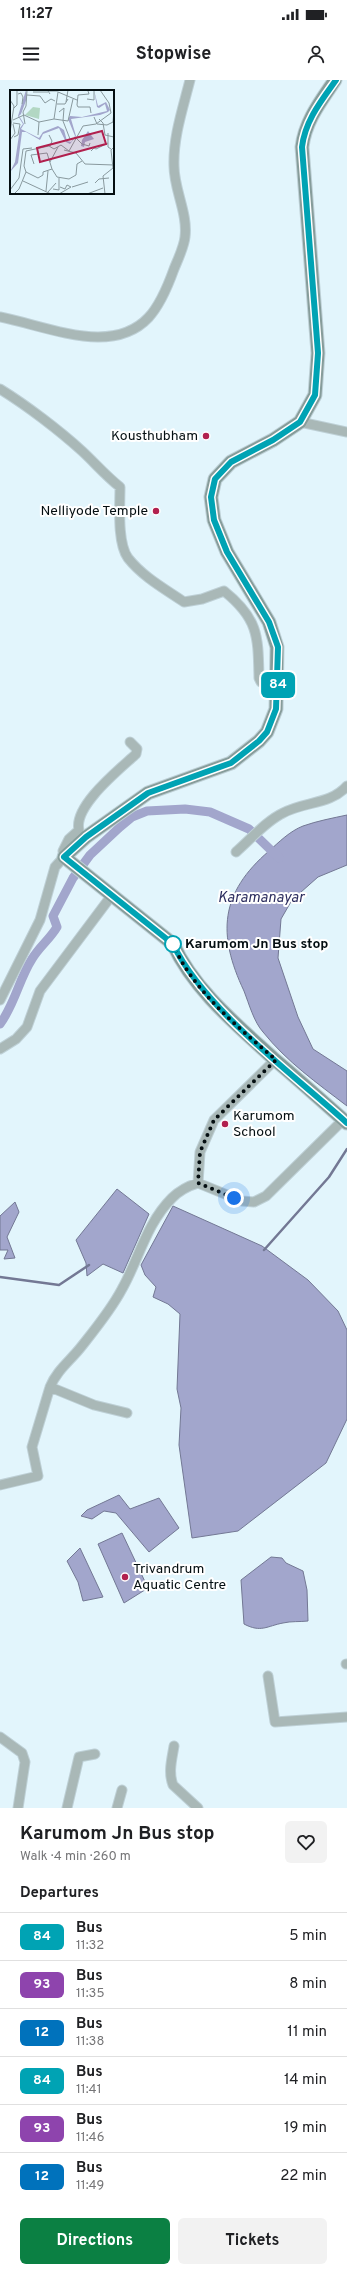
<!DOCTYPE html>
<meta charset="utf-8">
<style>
body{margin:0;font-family:Overpass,sans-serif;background:#f2f2f2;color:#202124;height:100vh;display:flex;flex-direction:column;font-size:15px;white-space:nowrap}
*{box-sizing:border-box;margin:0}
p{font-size:13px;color:#757577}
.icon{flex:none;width:22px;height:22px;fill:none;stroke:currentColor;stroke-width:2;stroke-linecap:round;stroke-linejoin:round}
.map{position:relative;height:1728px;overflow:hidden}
.drawer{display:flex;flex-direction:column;background:#fff;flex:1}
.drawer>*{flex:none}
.badge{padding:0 8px;border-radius:6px;font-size:14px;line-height:26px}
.you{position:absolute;width:20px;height:20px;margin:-10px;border:3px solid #fff;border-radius:50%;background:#1a73e8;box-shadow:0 0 0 6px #1a73e833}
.map>.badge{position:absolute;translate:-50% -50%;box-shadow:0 0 0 2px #fff}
h2{padding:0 20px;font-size:15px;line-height:36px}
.round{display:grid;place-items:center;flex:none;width:42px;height:42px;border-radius:6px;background:#f2f2f2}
.head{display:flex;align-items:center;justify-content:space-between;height:68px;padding:0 20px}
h1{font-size:19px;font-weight:700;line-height:30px}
.cta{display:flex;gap:8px;margin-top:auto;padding:8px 20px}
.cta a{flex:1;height:46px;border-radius:6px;background:#0b8043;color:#fff;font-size:16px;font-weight:700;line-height:46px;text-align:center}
.cta a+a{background:#f2f2f2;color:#202124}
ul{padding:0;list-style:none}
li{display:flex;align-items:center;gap:12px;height:48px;padding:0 20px;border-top:1px solid #e0e0e0}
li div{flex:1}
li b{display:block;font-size:15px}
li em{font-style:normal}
li .badge{min-width:44px;font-weight:700;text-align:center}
.status{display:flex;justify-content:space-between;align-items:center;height:28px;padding:0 20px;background:#fff;direction:ltr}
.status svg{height:11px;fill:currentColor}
header{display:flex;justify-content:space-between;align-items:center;height:52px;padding:0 20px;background:#fff;font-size:18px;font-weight:700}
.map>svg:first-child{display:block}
.water{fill:#a2a6cc;stroke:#737894}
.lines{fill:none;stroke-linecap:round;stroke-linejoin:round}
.stream{stroke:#737894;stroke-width:2.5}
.canal{stroke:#a2a6cc;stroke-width:9}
.street-casing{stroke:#bed0d6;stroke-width:11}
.secondary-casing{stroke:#bed0d6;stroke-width:15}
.street{stroke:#a9b8b7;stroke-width:9}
.secondary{stroke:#869c9a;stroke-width:13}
.line-casing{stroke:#fff;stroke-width:9}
.line{stroke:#00a3b4;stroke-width:6}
.walk{stroke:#040e11;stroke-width:4;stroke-dasharray:0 7.2}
.poi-dot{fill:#b1204e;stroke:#fff;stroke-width:1.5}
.stop-dot{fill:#fff;stroke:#00a3b4;stroke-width:2}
.labels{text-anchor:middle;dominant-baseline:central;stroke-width:4;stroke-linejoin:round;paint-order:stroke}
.poi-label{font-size:14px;fill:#040e11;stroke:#fff;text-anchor:end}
.stop-label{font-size:14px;font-weight:bold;fill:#040e11;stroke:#fff;text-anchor:start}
.water-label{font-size:15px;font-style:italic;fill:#2d2e5f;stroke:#fff}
.inset-road{fill:none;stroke:#89999e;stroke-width:1}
.view{fill:#b1204e;fill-opacity:0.15;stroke:#b1204e;stroke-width:2}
.inset-edge{fill:none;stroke:#040e11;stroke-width:2}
</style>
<div class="status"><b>11:27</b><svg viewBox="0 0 49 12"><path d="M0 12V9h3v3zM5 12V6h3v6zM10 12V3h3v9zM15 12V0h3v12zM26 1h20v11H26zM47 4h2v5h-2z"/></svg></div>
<header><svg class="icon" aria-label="menu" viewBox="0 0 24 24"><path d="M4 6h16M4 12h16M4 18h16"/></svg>Stopwise<svg class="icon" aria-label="person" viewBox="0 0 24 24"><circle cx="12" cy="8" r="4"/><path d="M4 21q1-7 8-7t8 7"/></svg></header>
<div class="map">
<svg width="347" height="1728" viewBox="0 0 347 1728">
<rect width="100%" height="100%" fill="#e2f5fc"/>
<path class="water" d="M 347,735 L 347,785 L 318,797 L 292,820 L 281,839 L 278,878 L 298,937 L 313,969 L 347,991 L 347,1026 C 317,1003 287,982 263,952 C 254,942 249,924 244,911 C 217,854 220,813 269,771 C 279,762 290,751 303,746 C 317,741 333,738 347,735 Z
M 117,1109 L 149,1134 L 123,1193 L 103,1184 L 87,1196 L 86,1183 L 76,1160 Z
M 15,1122 L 19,1132 L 7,1157 L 15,1178 L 4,1179 L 8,1170 L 0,1170 L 0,1136 Z
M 173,1126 L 262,1166 L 308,1200 L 338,1231 L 347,1250 L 347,1339 L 326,1383 L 238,1451 L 192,1458 L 179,1365 L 181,1328 L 177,1309 L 180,1234 L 168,1224 L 153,1217 L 156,1207 L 145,1195 L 141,1185 Z
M 119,1415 L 130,1429 L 159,1418 L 179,1448 L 149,1472 L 116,1433 L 104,1431 L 92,1439 L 81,1436 L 87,1430 Z
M 122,1453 L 148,1508 L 124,1523 L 98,1464 Z
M 80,1468 L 103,1517 L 83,1521 L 78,1502 L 67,1481 Z
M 271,1477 L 282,1478 L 286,1483 L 303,1491 L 307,1510 L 308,1541 C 300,1542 291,1541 283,1543 C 267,1546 261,1553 244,1544 L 241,1500 Z"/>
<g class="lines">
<path class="stream" d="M 264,1170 L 329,1097 L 347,1069
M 0,1197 L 59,1205 L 89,1185"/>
<path class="canal" d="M 0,944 C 15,924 19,899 32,879 C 39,867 50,859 57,847 L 53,836 L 73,798 L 90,775 L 120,747 L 132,737 L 147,731 L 185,729 L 210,732 L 249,749 L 279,778"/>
<defs>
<path id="street" d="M 0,237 C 30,243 68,257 98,257 C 145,257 160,228 174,189 C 178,179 184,167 185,157 C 188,133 174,110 174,86 C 173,57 183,28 190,0
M 0,309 C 26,325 59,350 82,371 C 95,383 106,396 120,407 C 120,426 117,463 128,478 C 143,497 165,509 184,522 L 202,519 L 224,511 C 259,539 258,557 259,598 L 261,602 L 278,601
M 300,342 L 347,352
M 236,772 C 251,759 266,741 283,733 C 305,721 330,725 347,706
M 0,920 L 40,840 L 55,787 L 64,777 L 63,771 L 69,759 L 79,750 C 73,726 120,689 136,674 L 137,669 L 130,662
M 0,969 L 16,959 L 27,947 L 40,911 L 112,815
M 198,1103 L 200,1072 L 214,1040 L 275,980
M 127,1333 L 94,1325 L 50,1307 C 57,1290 70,1281 81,1267 C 96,1248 111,1230 122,1209 C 139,1179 146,1144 172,1118 C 179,1111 188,1106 198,1103 L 242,1121 L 254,1122 L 266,1116 L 343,1040
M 0,1405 L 38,1396 L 32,1367 L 50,1307
M 346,1584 L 347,1584
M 268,1596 L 275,1642 L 347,1637
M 0,1657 L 22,1673 L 25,1682 L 18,1728
M 174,1666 C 172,1679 168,1692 173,1705 L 198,1728
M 67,1728 L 79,1677 L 95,1674
M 117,1728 L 122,1710"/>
<path id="secondary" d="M 335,0 C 321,21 305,41 302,67 L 318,273 L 315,315 L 300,342 L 273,360 L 231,382 L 215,399 L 211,417 L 214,440 L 227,472 L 269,542 L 277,567 L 276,629 L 267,652 L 259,661 L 231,683 L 148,713 L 86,757 L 64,777 L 173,864 C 194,910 237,945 274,979 C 299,1000 323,1022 347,1043"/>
</defs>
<use href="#street" class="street-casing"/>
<use href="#secondary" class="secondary-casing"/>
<use href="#street" class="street"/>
<use href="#secondary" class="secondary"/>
</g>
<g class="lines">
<defs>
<path id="line" d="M 336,0 C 321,21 305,41 302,67 L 318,273 L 315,315 L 300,342 L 273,360 L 231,382 L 215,399 L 211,417 L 214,440 L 227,472 L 269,542 L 278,567 L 276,629 L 267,652 L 259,661 L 231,683 L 148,713 L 86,757 L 64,777 L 173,864 C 204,929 293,994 347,1043"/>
</defs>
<use href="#line" class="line-casing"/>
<use href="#line" class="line"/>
<path class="walk" d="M 173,864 C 192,910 238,947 276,980 L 214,1040 L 200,1072 L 198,1103 L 234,1118"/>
</g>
<g class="poi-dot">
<circle cx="206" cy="356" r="4"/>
<circle cx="156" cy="431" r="4"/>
<circle cx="225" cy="1044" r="4"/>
<circle cx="125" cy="1497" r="4"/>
</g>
<circle class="stop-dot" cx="173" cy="864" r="8"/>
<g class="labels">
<g class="poi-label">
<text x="198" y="356">Kousthubham</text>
<text x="148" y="431">Nelliyode Temple</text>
<text x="233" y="1036" text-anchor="start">Karumom<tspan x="233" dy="16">School</tspan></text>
<text x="133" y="1489" text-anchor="start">Trivandrum<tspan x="133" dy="16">Aquatic Centre</tspan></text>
</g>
<g class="stop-label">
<text x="185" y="864">Karumom Jn Bus stop</text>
</g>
<g class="water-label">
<text x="261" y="818">Karamanayar</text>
</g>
</g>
<g transform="translate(10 10)">
<rect width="104" height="104" fill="#e2f5fc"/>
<path d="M 23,17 L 30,18 L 29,29 L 15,25 Z" fill="#b2d7c3"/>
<path d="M 16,0 L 17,8 L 11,24 L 9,26 L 14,34 L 11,39 L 29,48 L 33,42 L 48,36 L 54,40 L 57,51 L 61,52 L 65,46 L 58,29 L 60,26 L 72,27 L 97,21 L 95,14 L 89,18 L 87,17 L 84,0 L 88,16 L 96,12 L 100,20 L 98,22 L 90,25 L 61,29 L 66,46 L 60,54 L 56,52 L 49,38 L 33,44 L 30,50 L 16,42 L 12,42 L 8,73 L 0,82 L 5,72 L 10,38 L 13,34 L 8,26 ZM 78,41 L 84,49 L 75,52 L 74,57 L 71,56 L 72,50 Z" fill="#a2a6cc"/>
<path class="inset-road" d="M 78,1 L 79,4 L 68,5 L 67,15 L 68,17 L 80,17 L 81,23M 23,2 L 38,2M 8,4 L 11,3 L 13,7 L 12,14M 40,4 L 38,1 L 48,1M 17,5 L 30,6 L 35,13 L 41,9 L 45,11M 77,9 L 84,10 L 84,1M 0,10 L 4,16 L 0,42M 56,12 L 58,0M 47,14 L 55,14 L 58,9M 4,18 L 7,15 L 7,0M 49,22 L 54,18 L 53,31M 84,27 L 87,34 L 97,35 L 103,32 L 104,20M 44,29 L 58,31 L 63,9M 89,29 L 93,33 L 95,45 L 104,47M 3,30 L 14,25 L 29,32 L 44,29 L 48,2 L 67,10M 53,31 L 60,49M 3,33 L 10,34 L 8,45 L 4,47M 15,34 L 13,22 L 16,16 L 17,0M 98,43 L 98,57 L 101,59M 28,45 L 29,32M 39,45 L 42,51 L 40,56M 66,48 L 72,54 L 79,56 L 80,53M 0,50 L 5,43 L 3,34M 54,60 L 66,63 L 75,74 L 104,75M 81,61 L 84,58 L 86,59 L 98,53M 40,72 L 48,57M 24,74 L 21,65 L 37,63 L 42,79M 16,82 L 28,88 L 33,85 L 33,82 L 42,79 L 47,87 L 59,89 L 66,85 L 67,74 L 72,71M 13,91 L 41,104M 85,93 L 89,89 L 99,88M 50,97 L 55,99 L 57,95 L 61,97M 62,97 L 78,92M 43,99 L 49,100 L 49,88M 0,100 L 9,88 L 13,59 L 22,58M 36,101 L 38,81M 38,102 L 46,93M 4,104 L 9,99 L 16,82 L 14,76 L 16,61 L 39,56 L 44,59 L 51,55 L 59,61 L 73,36 L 86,34 L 101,23 L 99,13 L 90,0M 49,104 L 61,97M 77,104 L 93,98M 95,104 L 93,86 L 103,78 L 101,60 L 104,57"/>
<path class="view" d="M 92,41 L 96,54 L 30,72 L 27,58 Z"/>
<rect width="104" height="104" class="inset-edge"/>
</g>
</svg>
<div class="you" style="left:234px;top:1118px"></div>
<b class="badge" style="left:278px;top:605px;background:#00a3b4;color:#fff">84</b>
</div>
<section class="drawer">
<div class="head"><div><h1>Karumom Jn Bus stop</h1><p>Walk · 4 min · 260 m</p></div><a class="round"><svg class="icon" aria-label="heart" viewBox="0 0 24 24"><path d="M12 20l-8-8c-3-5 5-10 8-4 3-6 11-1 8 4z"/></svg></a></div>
<h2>Departures</h2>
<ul>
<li><span class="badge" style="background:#00a3b4;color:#fff">84</span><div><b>Bus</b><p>11:32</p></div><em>5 min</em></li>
<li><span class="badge" style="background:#8e44ad;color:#fff">93</span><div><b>Bus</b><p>11:35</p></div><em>8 min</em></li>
<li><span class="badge" style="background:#0072bc;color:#fff">12</span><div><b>Bus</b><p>11:38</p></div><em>11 min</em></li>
<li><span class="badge" style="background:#00a3b4;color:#fff">84</span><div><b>Bus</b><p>11:41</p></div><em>14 min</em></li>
<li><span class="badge" style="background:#8e44ad;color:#fff">93</span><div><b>Bus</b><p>11:46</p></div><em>19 min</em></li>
<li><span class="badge" style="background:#0072bc;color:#fff">12</span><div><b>Bus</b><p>11:49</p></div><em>22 min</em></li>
</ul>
<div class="cta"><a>Directions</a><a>Tickets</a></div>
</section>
